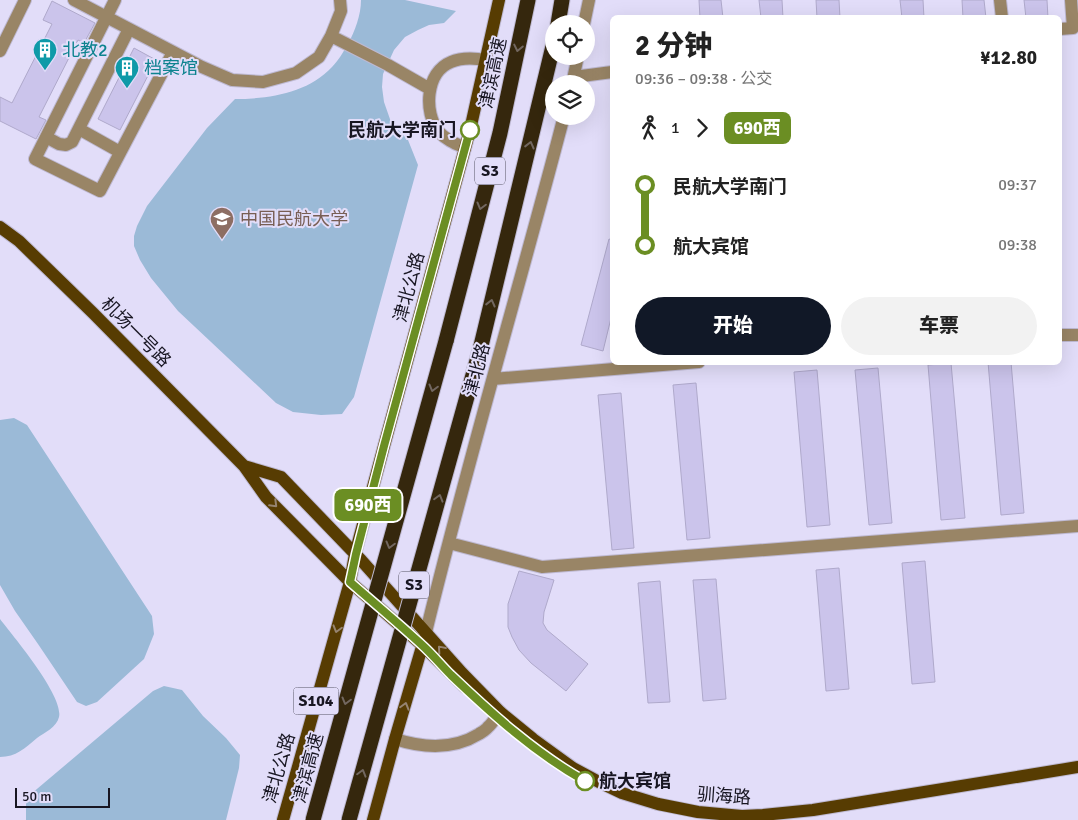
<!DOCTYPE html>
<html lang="zh">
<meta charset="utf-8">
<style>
body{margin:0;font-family:Signika,"Noto Sans SC",sans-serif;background:#f2f2f2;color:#222;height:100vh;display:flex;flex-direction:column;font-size:19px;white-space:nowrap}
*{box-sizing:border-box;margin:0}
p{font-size:16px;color:#767676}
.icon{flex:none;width:28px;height:28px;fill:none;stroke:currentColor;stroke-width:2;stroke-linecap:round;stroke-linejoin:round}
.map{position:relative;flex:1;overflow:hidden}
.side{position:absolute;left:610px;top:15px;width:452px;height:350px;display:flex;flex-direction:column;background:#fff;border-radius:8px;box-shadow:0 5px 20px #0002}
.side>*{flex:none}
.badge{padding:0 10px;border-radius:8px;font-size:18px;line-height:32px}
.tools{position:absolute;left:545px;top:15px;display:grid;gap:10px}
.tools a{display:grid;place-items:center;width:50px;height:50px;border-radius:50%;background:#fff;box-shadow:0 5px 20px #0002;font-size:25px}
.scale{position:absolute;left:15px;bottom:12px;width:95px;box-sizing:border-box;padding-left:5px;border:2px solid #181622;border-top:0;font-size:14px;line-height:18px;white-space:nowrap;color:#181622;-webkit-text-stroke:4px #e2ddf9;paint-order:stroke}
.map>.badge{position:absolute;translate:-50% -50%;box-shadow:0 0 0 2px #fff}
.legs{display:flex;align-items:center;gap:8px;height:55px;padding:0 25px;font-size:16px}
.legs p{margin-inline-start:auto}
.headline{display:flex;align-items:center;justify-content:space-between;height:85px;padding:0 25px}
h1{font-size:28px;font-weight:800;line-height:38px}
.cta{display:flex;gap:10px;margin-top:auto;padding:10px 25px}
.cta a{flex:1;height:58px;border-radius:30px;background:#111827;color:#fff;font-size:20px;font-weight:800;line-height:58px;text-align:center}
.cta a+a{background:#f2f2f2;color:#222}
ul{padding:0 25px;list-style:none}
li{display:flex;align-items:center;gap:18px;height:60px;font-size:19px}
li i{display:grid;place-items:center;width:8px;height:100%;margin:0 6px;background:currentColor}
li i::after{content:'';width:12px;height:12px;margin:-6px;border:4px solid;border-radius:50%;background:#fff}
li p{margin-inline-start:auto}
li:first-child i{background:linear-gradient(#0000 50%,currentColor 0)}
li:last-child i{background:linear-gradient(currentColor 50%,#0000 0)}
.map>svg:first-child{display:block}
.water{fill:#9bbad7}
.building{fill:#cbc4eb;stroke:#afa9cb}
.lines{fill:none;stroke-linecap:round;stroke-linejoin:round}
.minor-casing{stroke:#beb9d2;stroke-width:14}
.major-casing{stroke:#beb9d2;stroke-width:14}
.highway-casing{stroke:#beb9d2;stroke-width:17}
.minor{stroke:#998566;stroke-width:12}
.major{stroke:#573c02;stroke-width:12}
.highway{stroke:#35270d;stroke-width:15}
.highway-bridge-casing{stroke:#beb9d2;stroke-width:17;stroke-linecap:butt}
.highway-bridge{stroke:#35270d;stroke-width:15}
.oneway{stroke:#726760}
.oneway2{stroke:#968471}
.line-1-casing{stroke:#fff;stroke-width:11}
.line-1{stroke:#6b8e23;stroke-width:8}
.stop-1-dot{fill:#fff;stroke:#6b8e23;stroke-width:2.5}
.labels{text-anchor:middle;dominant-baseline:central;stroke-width:4;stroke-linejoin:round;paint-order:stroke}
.shield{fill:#e2ddf9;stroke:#555262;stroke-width:1}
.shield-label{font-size:16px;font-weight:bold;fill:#181622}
.culture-label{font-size:18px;fill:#0d838f;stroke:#e2ddf9;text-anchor:start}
.street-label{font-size:18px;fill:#181622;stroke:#e2ddf9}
.stop-label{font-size:18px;font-weight:bold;fill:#181622;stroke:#e2ddf9;text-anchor:end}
.education-label{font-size:18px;fill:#785e54;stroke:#e2ddf9;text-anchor:start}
</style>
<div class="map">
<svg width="1078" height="820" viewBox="0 0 1078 820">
<rect width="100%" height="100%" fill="#e2ddf9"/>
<path class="water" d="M 361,0 L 405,0 L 456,11 L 444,23 L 429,25 L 418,30 L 405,37 L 394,50 L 383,74 L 382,87 L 384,102 L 391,122 L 408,140 L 418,165 L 354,397 L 342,414 L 321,415 L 293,412 L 276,403 L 178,311 L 151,278 L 140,260 L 134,246 L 134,236 L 137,226 L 147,206 L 207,128 L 235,99 C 269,99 308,93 332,67 C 339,60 343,52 348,44 C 355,31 361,15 361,0 Z
M 14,418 L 27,425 L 152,616 L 154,634 L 144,659 L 97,702 L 86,706 L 77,702 L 38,644 L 15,611 L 0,585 L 0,420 Z
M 0,619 C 13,636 64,696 59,717 C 57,727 44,733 37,738 C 25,748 16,757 0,757 Z
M 164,686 L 182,690 L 203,716 L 226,738 L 240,755 L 239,768 L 226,820 L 26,820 L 26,804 L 31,794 L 153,691 Z"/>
<path class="building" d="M 699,0 L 721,0 L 723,18 L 700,18 Z
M 759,0 L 782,0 L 783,18 L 761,18 Z
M 816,0 L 839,0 L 840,18 L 817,18 Z
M 900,0 L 923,0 L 924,18 L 902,18 Z
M 962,0 L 984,0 L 986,18 L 963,18 Z
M 1024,0 L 1047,0 L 1048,18 L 1026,18 Z
M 52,1 L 95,23 L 84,43 L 78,40 L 39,117 L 46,120 L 36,139 L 0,121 L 0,97 L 12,103 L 52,24 L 43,20 Z
M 134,48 L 156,60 L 120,130 L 98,119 Z
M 609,239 L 612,240 L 612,314 L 603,351 L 581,345 Z
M 988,362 L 1011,362 L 1024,513 L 1001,515 Z
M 951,363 L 965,518 L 941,520 L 928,365 Z
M 878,368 L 892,523 L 869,525 L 855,370 Z
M 817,370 L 830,525 L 807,527 L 794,372 Z
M 696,383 L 710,538 L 687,540 L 673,385 Z
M 621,393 L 634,548 L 612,550 L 598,395 Z
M 925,561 L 935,682 L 912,684 L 902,563 Z
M 839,568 L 849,689 L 826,691 L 816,570 Z
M 519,571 L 554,580 L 544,612 L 543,623 L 547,630 L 588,664 L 566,691 L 531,663 L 519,650 L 512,637 L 508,627 L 508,604 Z
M 716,579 L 726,699 L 703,701 L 693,580 Z
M 660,581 L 670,702 L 648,703 L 638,583 Z"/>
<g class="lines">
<defs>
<path id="minor" d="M 74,0 L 202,67 L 232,80 L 263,82 L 296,73 L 319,57 L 331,36 L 341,11 L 340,0
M 115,0 L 35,159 L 100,191 L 173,52
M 1000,0 L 1002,18
M 584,24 L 589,0
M 1060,29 L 1073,28 L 1071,0
M 331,36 L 388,65 L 430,89
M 0,51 L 25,0
M 574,77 L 612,72
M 572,84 L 578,56
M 79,129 L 120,152
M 46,137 L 59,144 L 66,145 L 72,142 L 129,29
M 465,148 C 456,144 446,140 439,132 C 423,112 426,72 451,62 C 462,57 475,58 486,60
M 1060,335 L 1078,335
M 493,379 L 699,362
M 449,543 L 542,567 L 1078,526
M 426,632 C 468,459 519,289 564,116
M 395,739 C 423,748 453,750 479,734 C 482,732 486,730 488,727 C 493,723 496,716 500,712"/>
<path id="major" d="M 0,227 L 19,241 L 93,313 L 244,466 L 266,497 L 350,582 L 422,645 L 465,687
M 244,466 L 281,477 L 361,560 L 462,673 L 500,712 L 533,739 L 573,768 L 599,782 L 622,793 L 658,804 L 698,812 L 742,816 L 763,815 L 813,810 L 1078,767
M 283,820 L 350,582 L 355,554 L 384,446 L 470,130 L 499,0
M 373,820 L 395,739 L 424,640"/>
<path id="highway" d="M 558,24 L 562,0
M 446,341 L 500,133 L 528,0
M 480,350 L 554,42"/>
</defs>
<use href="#minor" class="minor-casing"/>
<use href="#major" class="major-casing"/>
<use href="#highway" class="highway-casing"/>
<use href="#minor" class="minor"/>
<use href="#major" class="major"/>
<use href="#highway" class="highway"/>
<defs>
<path id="highway-bridge" d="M 313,820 L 446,341
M 349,820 L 480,350"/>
</defs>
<use href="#highway-bridge" class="highway-bridge-casing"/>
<use href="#highway-bridge" class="highway-bridge"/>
</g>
<defs><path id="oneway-chevron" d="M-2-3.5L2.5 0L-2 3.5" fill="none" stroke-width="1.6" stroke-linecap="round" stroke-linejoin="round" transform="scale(1.25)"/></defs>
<g class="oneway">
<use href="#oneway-chevron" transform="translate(518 48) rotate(102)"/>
<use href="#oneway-chevron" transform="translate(530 145) rotate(-76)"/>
<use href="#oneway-chevron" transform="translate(481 206) rotate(105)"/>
<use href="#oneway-chevron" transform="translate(491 303) rotate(-76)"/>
<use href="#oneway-chevron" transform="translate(433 388) rotate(105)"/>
<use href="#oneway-chevron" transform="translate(439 498) rotate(-74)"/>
<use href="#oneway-chevron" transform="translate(390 545) rotate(105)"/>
<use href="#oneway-chevron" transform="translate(346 701) rotate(105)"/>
<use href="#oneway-chevron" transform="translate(362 773) rotate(-74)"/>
</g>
<g class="oneway2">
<use href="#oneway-chevron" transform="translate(274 504) rotate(45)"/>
<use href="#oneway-chevron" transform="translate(337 629) rotate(106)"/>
<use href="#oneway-chevron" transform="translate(441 649) rotate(-131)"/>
<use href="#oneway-chevron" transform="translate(405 706) rotate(-74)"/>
</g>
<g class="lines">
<defs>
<path id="line-1" d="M 470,130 L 384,446 L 356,554 L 350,582 C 374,603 398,623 422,645 C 432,654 441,665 451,675 C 492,714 535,753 585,781"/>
</defs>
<use href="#line-1" class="line-1-casing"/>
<use href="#line-1" class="line-1"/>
</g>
<defs>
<symbol id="building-pin" viewBox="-11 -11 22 30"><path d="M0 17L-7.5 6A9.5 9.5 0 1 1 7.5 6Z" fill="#0f9aa8" stroke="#e2ddf9"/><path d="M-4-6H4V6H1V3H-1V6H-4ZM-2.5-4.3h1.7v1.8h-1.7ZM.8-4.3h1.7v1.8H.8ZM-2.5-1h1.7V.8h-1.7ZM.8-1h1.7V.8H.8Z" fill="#fff"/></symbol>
<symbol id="university-pin" viewBox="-11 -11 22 30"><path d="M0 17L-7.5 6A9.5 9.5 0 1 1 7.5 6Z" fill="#8d6e63" stroke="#e2ddf9"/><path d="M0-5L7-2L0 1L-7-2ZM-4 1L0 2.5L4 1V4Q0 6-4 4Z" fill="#fff"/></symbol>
</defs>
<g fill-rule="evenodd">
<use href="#building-pin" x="31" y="36" width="28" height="38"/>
<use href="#building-pin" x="113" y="54" width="28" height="38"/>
<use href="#university-pin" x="208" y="205" width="28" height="38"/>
</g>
<g class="stop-1-dot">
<circle cx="470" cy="130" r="9"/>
<circle cx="585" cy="781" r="9"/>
</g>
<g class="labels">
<g class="shield">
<rect x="475" y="157.5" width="30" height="27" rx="4"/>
<rect x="399" y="571.5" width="30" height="27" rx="4"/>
<rect x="293.5" y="687.5" width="45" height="27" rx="4"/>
</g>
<g class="shield-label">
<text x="490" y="171">S3</text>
<text x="414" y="585">S3</text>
<text x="316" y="701">S104</text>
</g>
<g class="culture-label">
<text x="62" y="50">北教2</text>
<text x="144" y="68">档案馆</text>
</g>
<g class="street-label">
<text transform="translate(493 73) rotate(-78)">津滨高速</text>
<text transform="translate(409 287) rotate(-75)">津北公路</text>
<text transform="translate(136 332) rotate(45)">机场一号路</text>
<text transform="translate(477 370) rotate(-75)">津北路</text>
<text transform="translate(279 768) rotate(-74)">津北公路</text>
<text transform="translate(308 768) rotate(-75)">津滨高速</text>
<text transform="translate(724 796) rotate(4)">驯海路</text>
</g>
<g class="stop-label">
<text x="456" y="130">民航大学南门</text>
<text x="599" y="781" text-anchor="start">航大宾馆</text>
</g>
<g class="education-label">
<text x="240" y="219">中国民航大学</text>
</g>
</g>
</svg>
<div class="tools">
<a><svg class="icon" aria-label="locate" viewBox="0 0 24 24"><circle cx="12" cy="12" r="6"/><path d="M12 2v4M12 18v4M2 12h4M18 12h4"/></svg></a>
<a><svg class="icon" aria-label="layers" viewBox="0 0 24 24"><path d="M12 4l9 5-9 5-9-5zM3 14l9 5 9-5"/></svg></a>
</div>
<div class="scale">50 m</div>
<b class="badge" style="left:368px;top:505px;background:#6b8e23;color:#fff">690西</b>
<section class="side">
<div class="headline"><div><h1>2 分钟</h1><p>09:36 – 09:38 · 公交</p></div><b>¥12.80</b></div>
<div class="legs"><svg class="icon" aria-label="walk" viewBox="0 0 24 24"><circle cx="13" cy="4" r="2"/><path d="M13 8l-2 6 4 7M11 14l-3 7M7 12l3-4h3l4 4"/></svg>1<svg class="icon" aria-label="forward" viewBox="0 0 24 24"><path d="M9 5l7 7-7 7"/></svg><b class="badge" style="background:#6b8e23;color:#fff">690西</b></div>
<ul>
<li><i style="color:#6b8e23"></i><b>民航大学南门</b><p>09:37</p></li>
<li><i style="color:#6b8e23"></i><b>航大宾馆</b><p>09:38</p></li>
</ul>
<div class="cta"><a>开始</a><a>车票</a></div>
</section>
</div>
